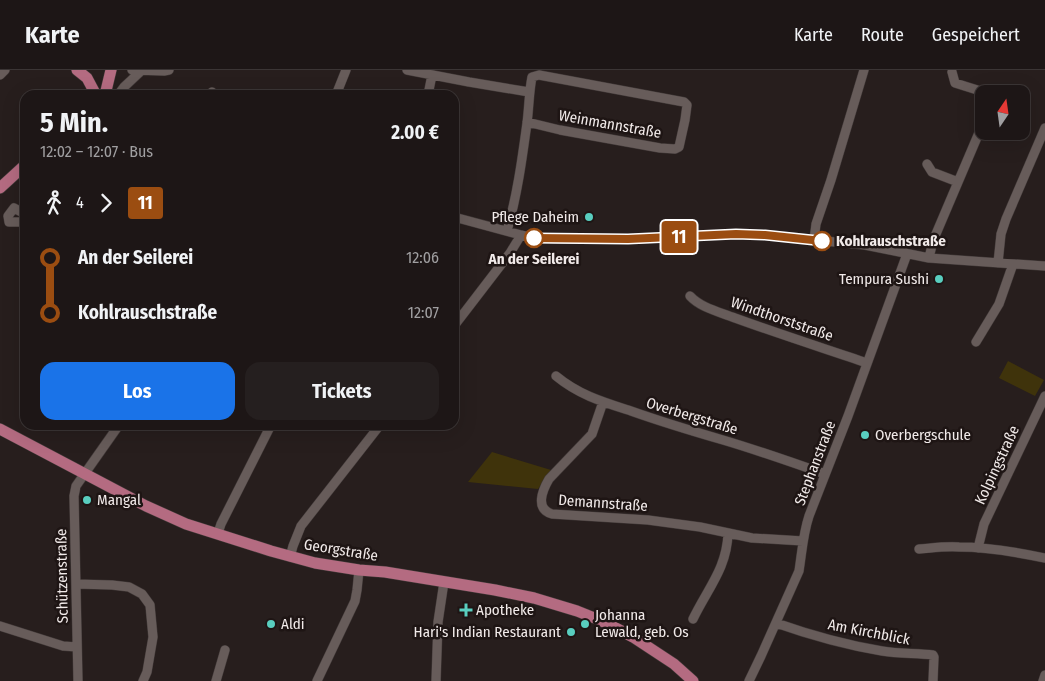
<!DOCTYPE html>
<html lang="de">
<meta charset="utf-8">
<style>
body{margin:0;font-family:"Fira Sans Condensed",sans-serif;background:#251f1f;color:#f1f3f6;height:100vh;display:flex;flex-direction:column;font-size:19px;white-space:nowrap}
*{box-sizing:border-box;margin:0}
p{font-size:16px;color:#a09fa1}
.icon{flex:none;width:28px;height:28px;fill:none;stroke:currentColor;stroke-width:2;stroke-linecap:round;stroke-linejoin:round}
.map{position:relative;flex:1;overflow:hidden}
.details{position:absolute;left:20px;top:20px;width:439px;height:340px;display:flex;flex-direction:column;background:#1d1616;border-radius:15px;box-shadow:0 5px 20px #0002,0 0 0 1px #3b3535}
.details>*{flex:none}
.badge{padding:0 10px;border-radius:4px;font-size:18px;line-height:32px}
.needle{width:32px;rotate:13deg}
.buttons{position:absolute;left:975px;top:15px;display:grid;gap:10px}
.buttons a{display:grid;place-items:center;width:55px;height:55px;border-radius:10px;background:#1d1616;box-shadow:0 5px 20px #0002,0 0 0 1px #3b3535;font-size:25px}
.map>.badge{position:absolute;translate:-50% -50%;box-shadow:0 0 0 2px #fff}
.legs{display:flex;align-items:center;gap:8px;height:55px;padding:0 20px;font-size:16px}
.legs p{margin-inline-start:auto}
.head{display:flex;align-items:center;justify-content:space-between;height:85px;padding:0 20px}
h1{font-size:28px;font-weight:700;line-height:38px}
.button{display:flex;gap:10px;margin-top:auto;padding:10px 20px}
.button a{flex:1;height:58px;border-radius:15px;background:#1a73e8;color:#fff;font-size:20px;font-weight:700;line-height:58px;text-align:center}
.button a+a{background:#251f1f;color:#f1f3f6}
ul{padding:0 20px;list-style:none}
li{display:flex;align-items:center;gap:18px;height:55px;font-size:19px}
li i{display:grid;place-items:center;width:8px;height:100%;margin:0 6px;background:currentColor}
li i::after{content:'';width:12px;height:12px;margin:-6px;border:4px solid;border-radius:50%;background:#1d1616}
li p{margin-inline-start:auto}
li:first-child i{background:linear-gradient(#0000 50%,currentColor 0)}
li:last-child i{background:linear-gradient(currentColor 50%,#0000 0)}
header{display:flex;align-items:center;gap:30px;box-sizing:border-box;height:70px;padding:0 25px;background:#1d1616;border-bottom:1px solid #3b3535}
header strong{font-size:24px}
nav{display:flex;gap:28px;margin-inline-start:auto;font-size:18px}
.map>svg:first-child{display:block}
.green{fill:#3f330b}
.lines{fill:none;stroke-linecap:round;stroke-linejoin:round}
.minor-casing{stroke:#423a39;stroke-width:10}
.major-casing{stroke:#423a39;stroke-width:12}
.minor{stroke:#675c5a;stroke-width:9}
.major{stroke:#b46b81;stroke-width:11}
.line-1-casing{stroke:#fff;stroke-width:11}
.line-1{stroke:#9b4d11;stroke-width:8}
.poi-dot{fill:#59cebf;stroke:#1e1514;stroke-width:2}
.stop-1-dot{fill:#fff;stroke:#9b4d11;stroke-width:2.5}
.labels{text-anchor:middle;dominant-baseline:central;stroke-width:5;stroke-linejoin:round;paint-order:stroke}
.street-label{font-size:15px;fill:#f1eae9;stroke:#1e1514}
.poi-label{font-size:15px;fill:#f1eae9;stroke:#1e1514;text-anchor:start}
.stop-label{font-size:15px;font-weight:bold;fill:#f1eae9;stroke:#1e1514;text-anchor:start}
</style>
<header>
<strong>Karte</strong>
<nav><a>Karte</a><a>Route</a><a>Gespeichert</a></nav>
</header>
<div class="map">
<svg width="1045" height="611" viewBox="0 0 1045 611">
<rect width="100%" height="100%" fill="#271e1d"/>
<path class="green" d="M 1008,291 L 1044,310 L 1035,326 L 999,308 Z
M 492,382 L 551,400 L 538,419 L 468,412 Z"/>
<g class="lines">
<defs>
<path id="minor" d="M 132,0 L 164,1 L 169,0
M 407,0 L 469,12 L 529,22
M 952,2 L 955,13 L 990,24
M 0,5 L 5,0
M 212,22 L 213,25
M 118,25 L 124,17 L 141,1
M 336,25 L 346,0
M 428,25 L 432,5
M 927,94 L 932,102 L 958,112
M 25,144 L 14,138 L 8,146 L 9,152 L 25,152
M 454,147 L 521,165 L 534,168 L 564,169 L 628,169 L 736,164 L 765,165 L 865,175 L 929,188 L 1045,196
M 507,161 C 517,126 522,90 527,53 C 529,38 529,22 532,7 L 539,5 L 684,32 L 687,35 L 685,50 L 679,77 L 675,79 L 660,78 L 560,60 L 527,52
M 814,170 L 816,154 L 831,110 L 864,0
M 929,188 L 933,171 L 984,51
M 998,193 L 1001,164 L 1006,149 L 1045,58
M 690,226 C 701,238 720,242 735,248 C 779,264 823,278 867,293
M 454,256 L 510,183 L 521,165
M 976,272 L 999,234 L 1013,194
M 556,306 C 579,325 603,332 631,341 C 662,352 692,361 723,370 C 757,380 791,392 825,404
M 603,332 L 592,364 L 549,409 C 542,421 535,439 552,444 L 648,450 L 700,457 L 752,468 L 803,471
M 218,463 L 221,454 L 271,355
M 978,478 L 984,454 L 1045,326
M 919,479 C 932,478 945,476 959,477 C 988,477 1016,482 1045,488
M 290,487 L 293,476 L 301,456 L 380,355
M 76,514 L 112,515 L 129,517 L 142,524 L 150,535 L 153,567 L 147,602 L 143,611
M 693,549 C 708,518 727,498 728,463
M 776,553 C 810,565 846,575 882,581 C 899,584 916,583 933,585 L 934,587 L 933,611
M 0,556 L 63,576 L 77,577
M 78,611 L 74,426 L 76,416 L 119,355
M 216,611 L 225,580
M 317,611 L 355,531 L 357,520 L 359,500
M 436,611 L 438,552 L 444,512
M 749,611 L 761,586 L 799,501 C 802,482 803,464 809,446 L 848,346 L 907,184
M 1043,611 L 1045,605"/>
<path id="major" d="M 77,0 L 87,8 L 96,25
M 105,25 L 111,0
M 0,118 L 25,95
M 0,359 L 146,436 L 186,454 L 271,481 L 315,493 L 359,500 L 385,502 L 495,520 L 534,528 L 577,541 L 602,551 L 633,567 L 674,594 L 693,611"/>
</defs>
<use href="#minor" class="minor-casing"/>
<use href="#major" class="major-casing"/>
<use href="#minor" class="minor"/>
<use href="#major" class="major"/>
</g>
<g class="lines">
<defs>
<path id="line-1" d="M 534,168 L 628,169 L 736,164 L 765,165 L 822,171"/>
</defs>
<use href="#line-1" class="line-1-casing"/>
<use href="#line-1" class="line-1"/>
</g>
<g class="poi-dot">
<circle cx="589" cy="147" r="5"/>
<circle cx="939" cy="209" r="5"/>
<circle cx="865" cy="365" r="5"/>
<circle cx="87" cy="430" r="5"/>
<path d="M463.5 532.5h5v5h5v5h-5v5h-5v-5h-5v-5h5z"/>
<circle cx="271" cy="554" r="5"/>
<circle cx="585" cy="554" r="5"/>
<circle cx="571" cy="562" r="5"/>
</g>
<g class="stop-1-dot">
<circle cx="534" cy="168" r="9"/>
<circle cx="822" cy="171" r="9"/>
</g>
<g class="labels">
<g class="street-label">
<text transform="translate(610 54) rotate(10)">Weinmannstraße</text>
<text transform="translate(782 249) rotate(19)">Windthorststraße</text>
<text transform="translate(692 346) rotate(17)">Overbergstraße</text>
<text transform="translate(815 393) rotate(-69)">Stephanstraße</text>
<text transform="translate(997 395) rotate(-65)">Kolpingstraße</text>
<text transform="translate(603 433) rotate(4)">Demannstraße</text>
<text transform="translate(341 480) rotate(9)">Georgstraße</text>
<text transform="translate(62 506) rotate(-91)">Schützenstraße</text>
<text transform="translate(869 562) rotate(11)">Am Kirchblick</text>
</g>
<g class="poi-label">
<text x="579" y="147" text-anchor="end">Pflege Daheim</text>
<text x="929" y="209" text-anchor="end">Tempura Sushi</text>
<text x="875" y="365">Overbergschule</text>
<text x="97" y="430">Mangal</text>
<text x="476" y="540">Apotheke</text>
<text x="595" y="545">Johanna<tspan x="595" dy="17">Lewald, geb. Os</tspan></text>
<text x="281" y="554">Aldi</text>
<text x="561" y="562" text-anchor="end">Hari's Indian Restaurant</text>
</g>
<g class="stop-label">
<text x="836" y="171">Kohlrauschstraße</text>
<text x="534" y="189" text-anchor="middle">An der Seilerei</text>
</g>
</g>
</svg>
<div class="buttons">
<a><svg class="needle" viewBox="-14 -14 28 28"><path d="M0-13l5 13h-10z" fill="#e53935"/><path d="M0 13l5-13h-10z" fill="#a09fa1"/></svg></a>
</div>
<b class="badge" style="left:679px;top:167px;background:#9b4d11;color:#fff">11</b>
<section class="details">
<div class="head"><div><h1>5 Min.</h1><p>12:02 – 12:07 · Bus</p></div><b>2.00 €</b></div>
<div class="legs"><svg class="icon" aria-label="walk" viewBox="0 0 24 24"><circle cx="13" cy="4" r="2"/><path d="M13 8l-2 6 4 7M11 14l-3 7M7 12l3-4h3l4 4"/></svg>4<svg class="icon" aria-label="forward" viewBox="0 0 24 24"><path d="M9 5l7 7-7 7"/></svg><b class="badge" style="background:#9b4d11;color:#fff">11</b></div>
<ul>
<li><i style="color:#9b4d11"></i><b>An der Seilerei</b><p>12:06</p></li>
<li><i style="color:#9b4d11"></i><b>Kohlrauschstraße</b><p>12:07</p></li>
</ul>
<div class="button"><a>Los</a><a>Tickets</a></div>
</section>
</div>
